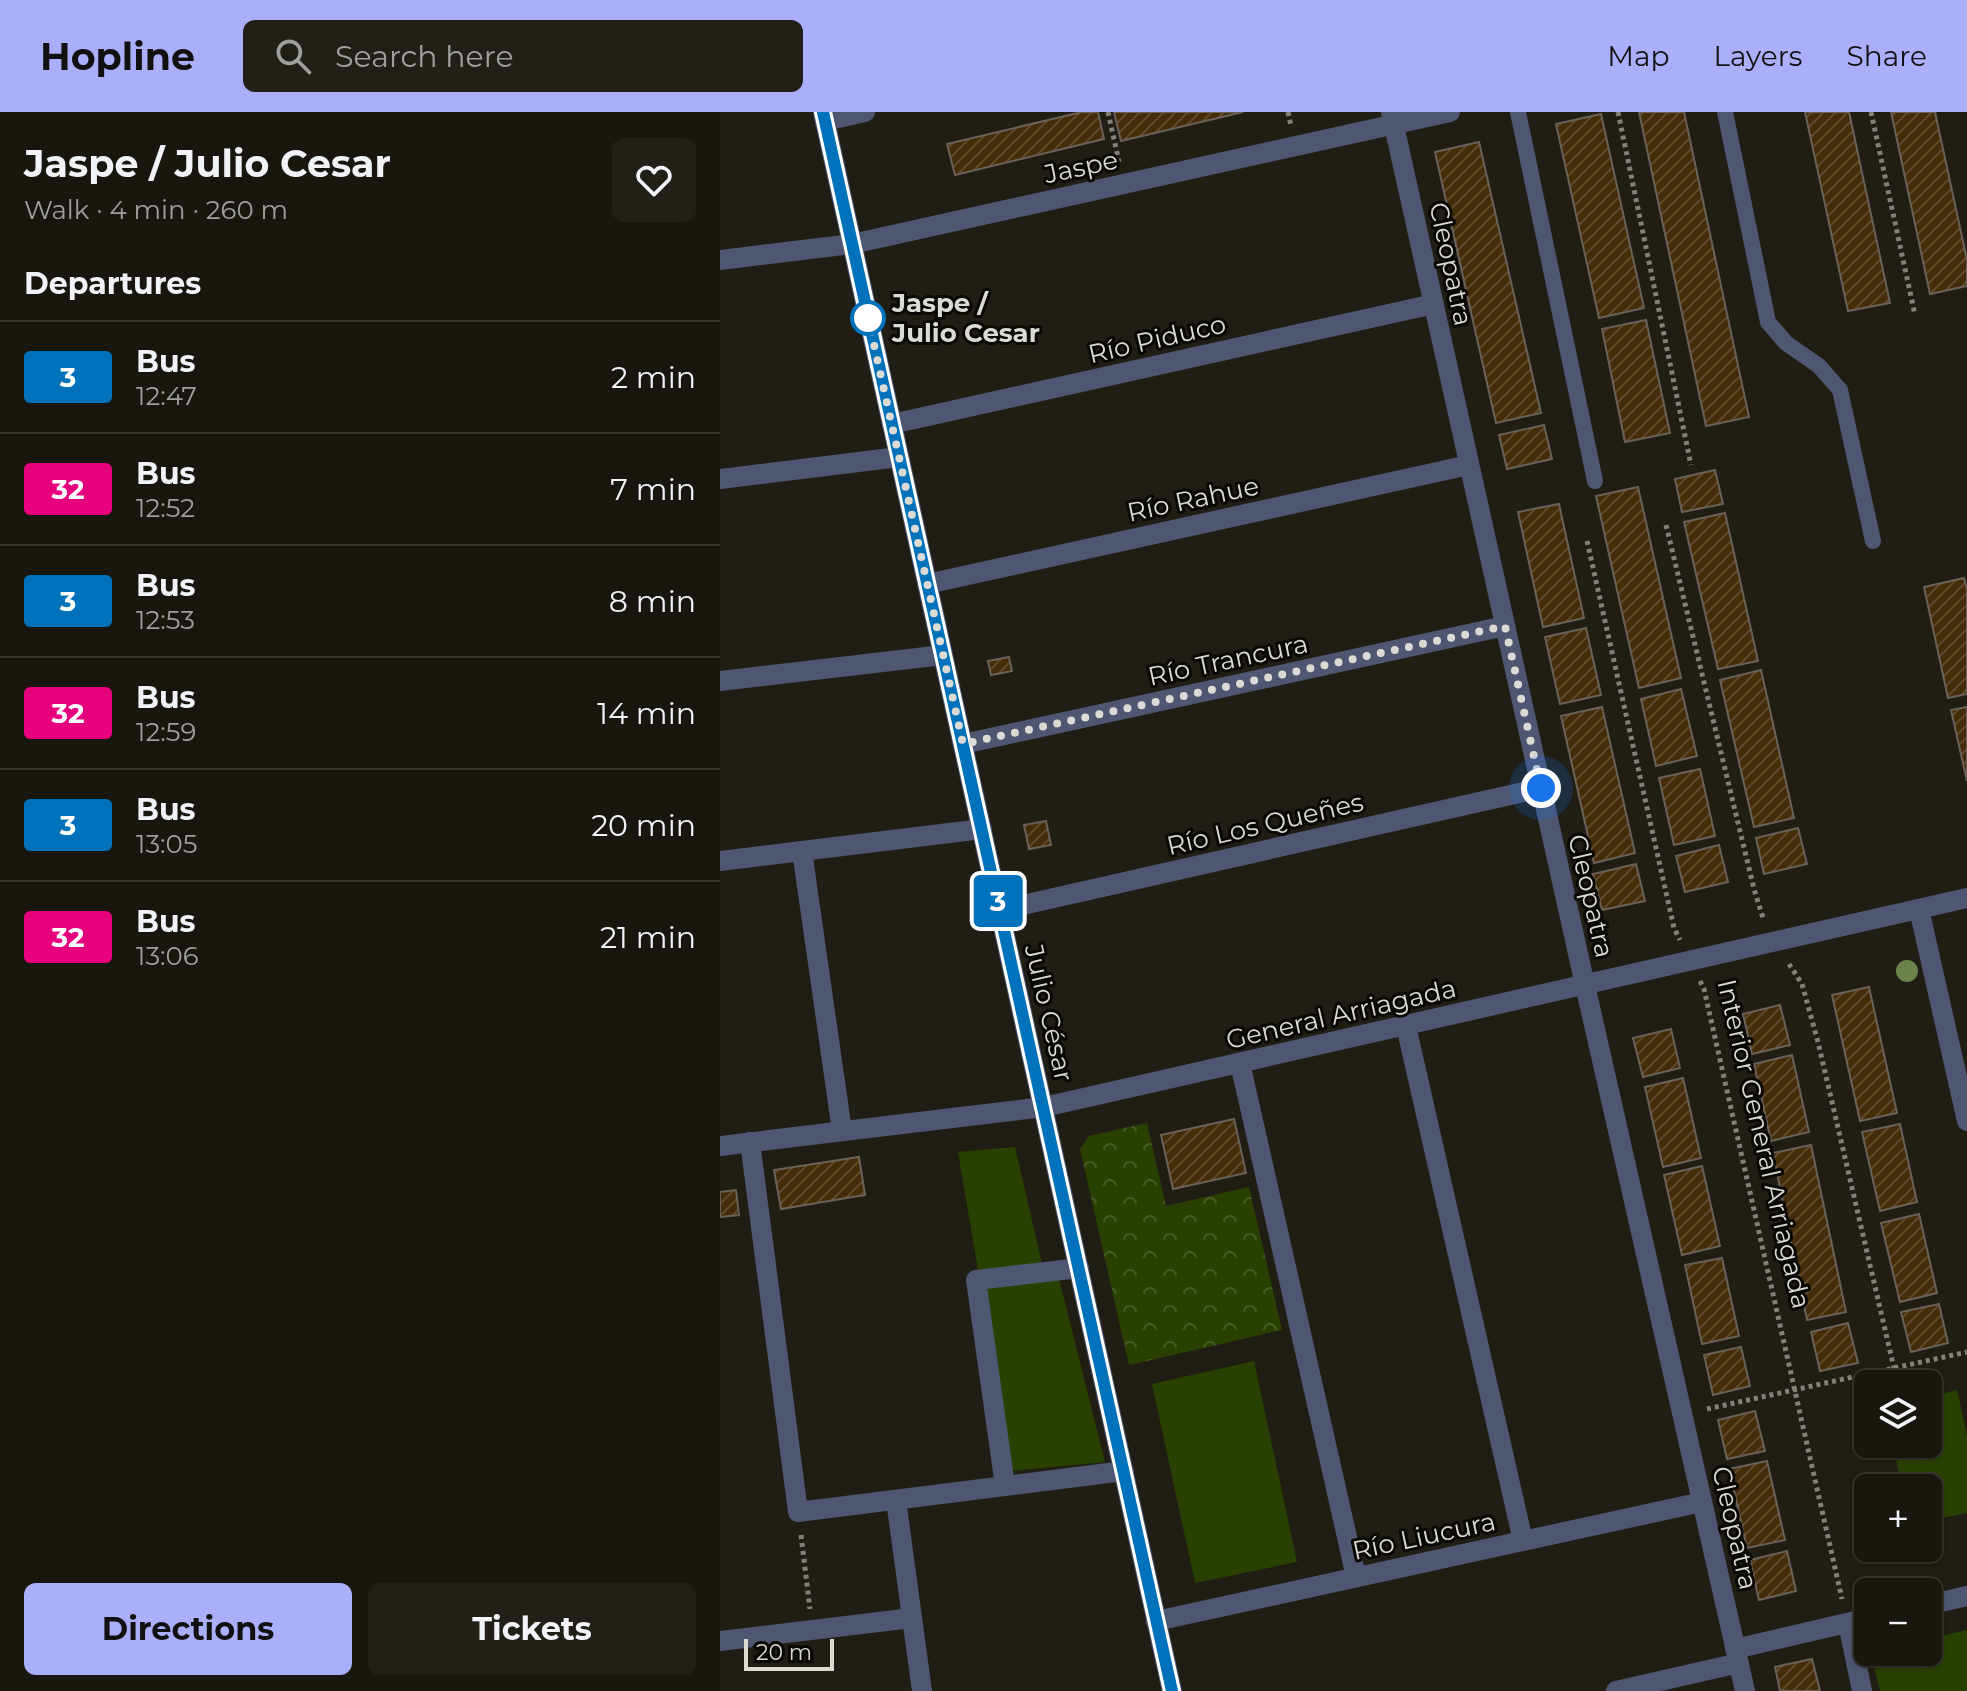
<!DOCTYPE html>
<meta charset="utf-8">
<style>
body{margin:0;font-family:Montserrat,sans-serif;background:#211f18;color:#f1f3f6;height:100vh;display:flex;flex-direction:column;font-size:30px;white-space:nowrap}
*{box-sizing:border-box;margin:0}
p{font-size:26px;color:#9f9f9e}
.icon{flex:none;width:44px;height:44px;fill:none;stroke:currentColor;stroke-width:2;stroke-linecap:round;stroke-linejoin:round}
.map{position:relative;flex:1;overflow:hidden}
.side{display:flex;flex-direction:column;background:#18160f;width:720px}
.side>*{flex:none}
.badge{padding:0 16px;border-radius:6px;font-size:28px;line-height:52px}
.controls{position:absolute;left:1134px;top:1258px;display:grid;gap:16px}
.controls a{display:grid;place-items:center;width:88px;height:88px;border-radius:12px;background:#18160f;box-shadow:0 2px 6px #0004,0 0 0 2px #36352f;font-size:40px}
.scale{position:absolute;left:24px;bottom:20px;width:90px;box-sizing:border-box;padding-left:8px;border:4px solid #dcdad4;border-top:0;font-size:22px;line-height:28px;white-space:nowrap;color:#dcdad4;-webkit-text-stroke:6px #090805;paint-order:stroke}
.you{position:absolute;width:40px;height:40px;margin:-20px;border:6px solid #fff;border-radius:50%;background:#1a73e8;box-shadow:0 0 0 12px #1a73e833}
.map>.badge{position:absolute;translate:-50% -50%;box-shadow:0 0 0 4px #fff}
h2{padding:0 24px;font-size:30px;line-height:72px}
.round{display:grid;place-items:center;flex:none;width:84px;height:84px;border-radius:12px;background:#211f18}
.overview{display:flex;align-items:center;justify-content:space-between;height:136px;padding:0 24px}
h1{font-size:38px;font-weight:700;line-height:60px}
.button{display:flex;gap:16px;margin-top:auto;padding:16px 24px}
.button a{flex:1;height:92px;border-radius:12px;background:#aaaffb;color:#111;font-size:32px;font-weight:700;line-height:92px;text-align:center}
.button a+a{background:#211f18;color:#f1f3f6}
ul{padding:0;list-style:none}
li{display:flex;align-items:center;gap:24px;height:112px;padding:0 24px;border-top:2px solid #36352f}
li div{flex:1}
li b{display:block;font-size:30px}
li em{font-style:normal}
li .badge{min-width:88px;font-weight:700;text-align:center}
header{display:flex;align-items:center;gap:48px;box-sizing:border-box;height:112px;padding:0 40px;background:#aaaffb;color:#111}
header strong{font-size:38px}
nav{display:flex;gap:44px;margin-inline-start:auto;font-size:28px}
.search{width:560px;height:72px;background:#211f18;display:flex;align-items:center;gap:20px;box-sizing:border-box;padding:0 28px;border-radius:12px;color:#9f9f9e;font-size:30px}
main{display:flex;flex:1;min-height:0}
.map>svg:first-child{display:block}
.grass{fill:#294100}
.forest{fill:url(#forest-crowns)}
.building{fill:url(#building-hatch);stroke:#6a6259;stroke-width:2}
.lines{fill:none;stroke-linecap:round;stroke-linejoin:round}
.path{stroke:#838079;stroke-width:5;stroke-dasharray:4 4;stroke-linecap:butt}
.service{stroke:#4e5671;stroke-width:16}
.minor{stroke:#4e5671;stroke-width:20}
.tertiary{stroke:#4e5671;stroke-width:20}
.tree{fill:#6b824a}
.line-casing{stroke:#fff;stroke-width:18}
.line{stroke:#0072bc;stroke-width:12}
.walk{stroke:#dcdad4;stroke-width:8;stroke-dasharray:0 14.4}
.stop-dot{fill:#fff;stroke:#0072bc;stroke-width:4}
.labels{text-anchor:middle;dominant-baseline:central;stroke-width:6;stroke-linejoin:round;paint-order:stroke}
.street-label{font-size:26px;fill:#dcdad4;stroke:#090805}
.stop-label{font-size:26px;font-weight:bold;fill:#dcdad4;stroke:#090805;text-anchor:start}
</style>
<header>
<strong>Hopline</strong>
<div class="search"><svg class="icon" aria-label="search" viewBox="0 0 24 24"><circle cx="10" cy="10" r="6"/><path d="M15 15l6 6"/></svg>Search here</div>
<nav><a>Map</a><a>Layers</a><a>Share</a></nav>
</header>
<main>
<section class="side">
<div class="overview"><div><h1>Jaspe / Julio Cesar</h1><p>Walk · 4 min · 260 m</p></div><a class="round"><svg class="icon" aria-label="heart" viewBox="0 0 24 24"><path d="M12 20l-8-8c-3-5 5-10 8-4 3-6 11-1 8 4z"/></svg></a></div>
<h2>Departures</h2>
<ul>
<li><span class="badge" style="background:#0072bc;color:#fff">3</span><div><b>Bus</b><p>12:47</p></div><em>2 min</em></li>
<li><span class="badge" style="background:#e6007e;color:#fff">32</span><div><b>Bus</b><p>12:52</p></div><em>7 min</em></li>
<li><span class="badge" style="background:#0072bc;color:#fff">3</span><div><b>Bus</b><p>12:53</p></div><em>8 min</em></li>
<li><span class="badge" style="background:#e6007e;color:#fff">32</span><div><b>Bus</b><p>12:59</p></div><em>14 min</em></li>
<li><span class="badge" style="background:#0072bc;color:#fff">3</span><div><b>Bus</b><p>13:05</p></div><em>20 min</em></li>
<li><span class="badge" style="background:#e6007e;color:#fff">32</span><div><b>Bus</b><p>13:06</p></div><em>21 min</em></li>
</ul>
<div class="button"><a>Directions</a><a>Tickets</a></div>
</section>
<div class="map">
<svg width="1247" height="1579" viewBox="0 0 1247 1579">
<defs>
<pattern id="forest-crowns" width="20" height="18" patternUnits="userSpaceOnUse" patternTransform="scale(2)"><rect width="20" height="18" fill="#294100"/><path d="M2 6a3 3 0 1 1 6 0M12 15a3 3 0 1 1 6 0" fill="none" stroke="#475c24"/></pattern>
<pattern id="building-hatch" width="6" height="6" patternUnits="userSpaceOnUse" patternTransform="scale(2)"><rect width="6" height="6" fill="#452c09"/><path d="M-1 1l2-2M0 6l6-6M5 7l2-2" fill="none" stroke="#5f4a2c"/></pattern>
</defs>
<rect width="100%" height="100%" fill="#201d14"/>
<path class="grass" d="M 295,1035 L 322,1152 L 258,1158 L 238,1040 Z
M 339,1167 L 385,1350 L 292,1359 L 266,1176 Z
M 534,1249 L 577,1450 L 475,1471 L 432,1272 Z
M 1237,1278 L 1247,1323 L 1247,1401 L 1208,1409 L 1208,1376 L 1182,1376 L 1173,1332 L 1208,1332 L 1208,1285 Z
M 1247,1518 L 1247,1579 L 1160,1579 L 1151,1541 L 1208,1540 L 1208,1527 Z"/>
<path class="forest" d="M 427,1011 L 446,1094 L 529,1075 L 562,1218 L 409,1253 L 360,1037 L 369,1024 Z"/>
<path class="building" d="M 362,0 L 378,0 L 384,27 L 235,63 L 227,32 Z
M 394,0 L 523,0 L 401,29 Z
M 919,0 L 964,0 L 1029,305 L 986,314 Z
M 1085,0 L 1129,0 L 1170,191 L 1128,199 Z
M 1171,0 L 1215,0 L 1247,148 L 1247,174 L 1210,182 Z
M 881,2 L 924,196 L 879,206 L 836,12 Z
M 759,30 L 821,301 L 776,311 L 715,40 Z
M 926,208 L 950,321 L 905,330 L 882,217 Z
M 824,313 L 832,347 L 787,357 L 779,323 Z
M 995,358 L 1003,392 L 962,400 L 955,367 Z
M 918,375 L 961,566 L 919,576 L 876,384 Z
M 839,392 L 864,506 L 823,515 L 798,400 Z
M 1005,401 L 1038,549 L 998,557 L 964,410 Z
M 1244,466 L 1247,478 L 1247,582 L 1228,586 L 1204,475 Z
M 866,516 L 881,583 L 840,592 L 825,525 Z
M 289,545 L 292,559 L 271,563 L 268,549 Z
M 1041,558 L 1074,706 L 1034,715 L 1000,568 Z
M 961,577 L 977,644 L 936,654 L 921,587 Z
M 882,595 L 915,741 L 874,751 L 841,604 Z
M 1247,595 L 1247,669 L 1231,598 Z
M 980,657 L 995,724 L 954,733 L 939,666 Z
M 326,709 L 331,733 L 309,737 L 304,713 Z
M 1078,716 L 1087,752 L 1044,762 L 1036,726 Z
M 999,733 L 1008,770 L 965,780 L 956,744 Z
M 916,752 L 925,789 L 882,798 L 873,762 Z
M 1149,875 L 1177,1001 L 1140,1009 L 1112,883 Z
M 1060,893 L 1070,933 L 1032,942 L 1023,902 Z
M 951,917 L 960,956 L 923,965 L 913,926 Z
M 1072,943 L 1089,1020 L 1051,1029 L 1034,952 Z
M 963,966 L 981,1046 L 943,1055 L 925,975 Z
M 514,1007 L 526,1061 L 453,1077 L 441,1023 Z
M 1180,1012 L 1197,1090 L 1160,1099 L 1142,1020 Z
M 1091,1033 L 1126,1200 L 1087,1208 L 1053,1041 Z
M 139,1045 L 145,1083 L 61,1097 L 54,1058 Z
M 982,1054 L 1000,1134 L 962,1143 L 944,1063 Z
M 16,1078 L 19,1103 L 0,1105 L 0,1080 Z
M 1199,1102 L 1217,1181 L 1180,1190 L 1161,1111 Z
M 1002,1146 L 1019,1224 L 982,1232 L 965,1153 Z
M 1219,1192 L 1228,1231 L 1191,1240 L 1181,1200 Z
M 1128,1211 L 1138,1251 L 1100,1259 L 1091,1220 Z
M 1021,1235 L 1030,1274 L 993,1283 L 984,1243 Z
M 1035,1299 L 1045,1339 L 1007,1347 L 998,1308 Z
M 1047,1349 L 1065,1428 L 1027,1436 L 1009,1357 Z
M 1067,1439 L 1076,1479 L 1039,1488 L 1030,1448 Z
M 1092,1547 L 1100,1579 L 1060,1579 L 1055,1555 Z"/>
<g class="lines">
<path class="path" d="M 388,0 L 399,50
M 568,0 L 571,14
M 898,0 L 971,353
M 1151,0 L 1195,203
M 946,413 L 1034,777 L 1044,809
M 867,429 L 954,816 L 960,828
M 1069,852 L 1082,872 L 1098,930 L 1174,1256
M 980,869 L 984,877 L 1122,1487
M 987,1297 L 1247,1240
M 81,1423 L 90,1497"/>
<path class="service" d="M 798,0 L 875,369
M 1005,0 L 1048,210 L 1066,231 L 1099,254 L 1120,278 L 1153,429"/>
<path class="minor" d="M 671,0 L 865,873 L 1025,1579
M 105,9 L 145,0
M 0,148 L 132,132 L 730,0
M 172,312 L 714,192
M 0,367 L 179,345
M 207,472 L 749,353
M 0,569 L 223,543
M 243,632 L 785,514
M 82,739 L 122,1019
M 0,749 L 262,717
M 1199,797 L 1247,1009
M 280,798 L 821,676
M 686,914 L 803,1429
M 520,951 L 636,1465
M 30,1030 L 78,1400 L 404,1359
M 285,1374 L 256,1168 L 359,1156
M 176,1388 L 202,1579
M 1208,1493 L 1247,1484
M 436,1509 L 982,1390
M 1128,1511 L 1142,1579
M 0,1529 L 192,1506
M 1015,1537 L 1148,1506
M 896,1579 L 1019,1551"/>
<path class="tertiary" d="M 103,0 L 452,1579
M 0,1034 L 324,995 L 1247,786"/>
</g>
<circle class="tree" cx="1187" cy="859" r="11"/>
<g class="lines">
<defs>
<path id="line" d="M 103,0 L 452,1579"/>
</defs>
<use href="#line" class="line-casing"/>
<use href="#line" class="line"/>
<path class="walk" d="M 148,206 L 243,632 L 785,514 L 821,676"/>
</g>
<circle class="stop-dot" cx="148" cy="206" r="16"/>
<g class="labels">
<g class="street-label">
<text transform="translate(361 55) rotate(-12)">Jaspe</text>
<text transform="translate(731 152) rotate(78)">Cleopatra</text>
<text transform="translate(437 227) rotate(-13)">Río Piduco</text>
<text transform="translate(473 387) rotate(-12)">Río Rahue</text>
<text transform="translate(508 548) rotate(-12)">Río Trancura</text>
<text transform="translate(545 712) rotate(-13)">Río Los Queñes</text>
<text transform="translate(871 784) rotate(77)">Cleopatra</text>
<text transform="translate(329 901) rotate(77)">Julio César</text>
<text transform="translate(621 902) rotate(-13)">General Arriagada</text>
<text transform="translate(1044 1032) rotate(77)">Interior General Arriagada</text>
<text transform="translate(1015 1416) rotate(77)">Cleopatra</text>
<text transform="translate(704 1424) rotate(-12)">Río Liucura</text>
</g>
<g class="stop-label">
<text x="172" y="191">Jaspe /<tspan x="172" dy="30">Julio Cesar</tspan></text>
</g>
</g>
</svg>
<div class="controls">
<a><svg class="icon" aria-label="layers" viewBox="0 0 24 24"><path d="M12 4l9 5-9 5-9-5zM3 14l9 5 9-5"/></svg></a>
<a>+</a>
<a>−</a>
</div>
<div class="scale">20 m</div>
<div class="you" style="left:821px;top:676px"></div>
<b class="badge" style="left:278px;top:789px;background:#0072bc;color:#fff">3</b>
</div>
</main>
